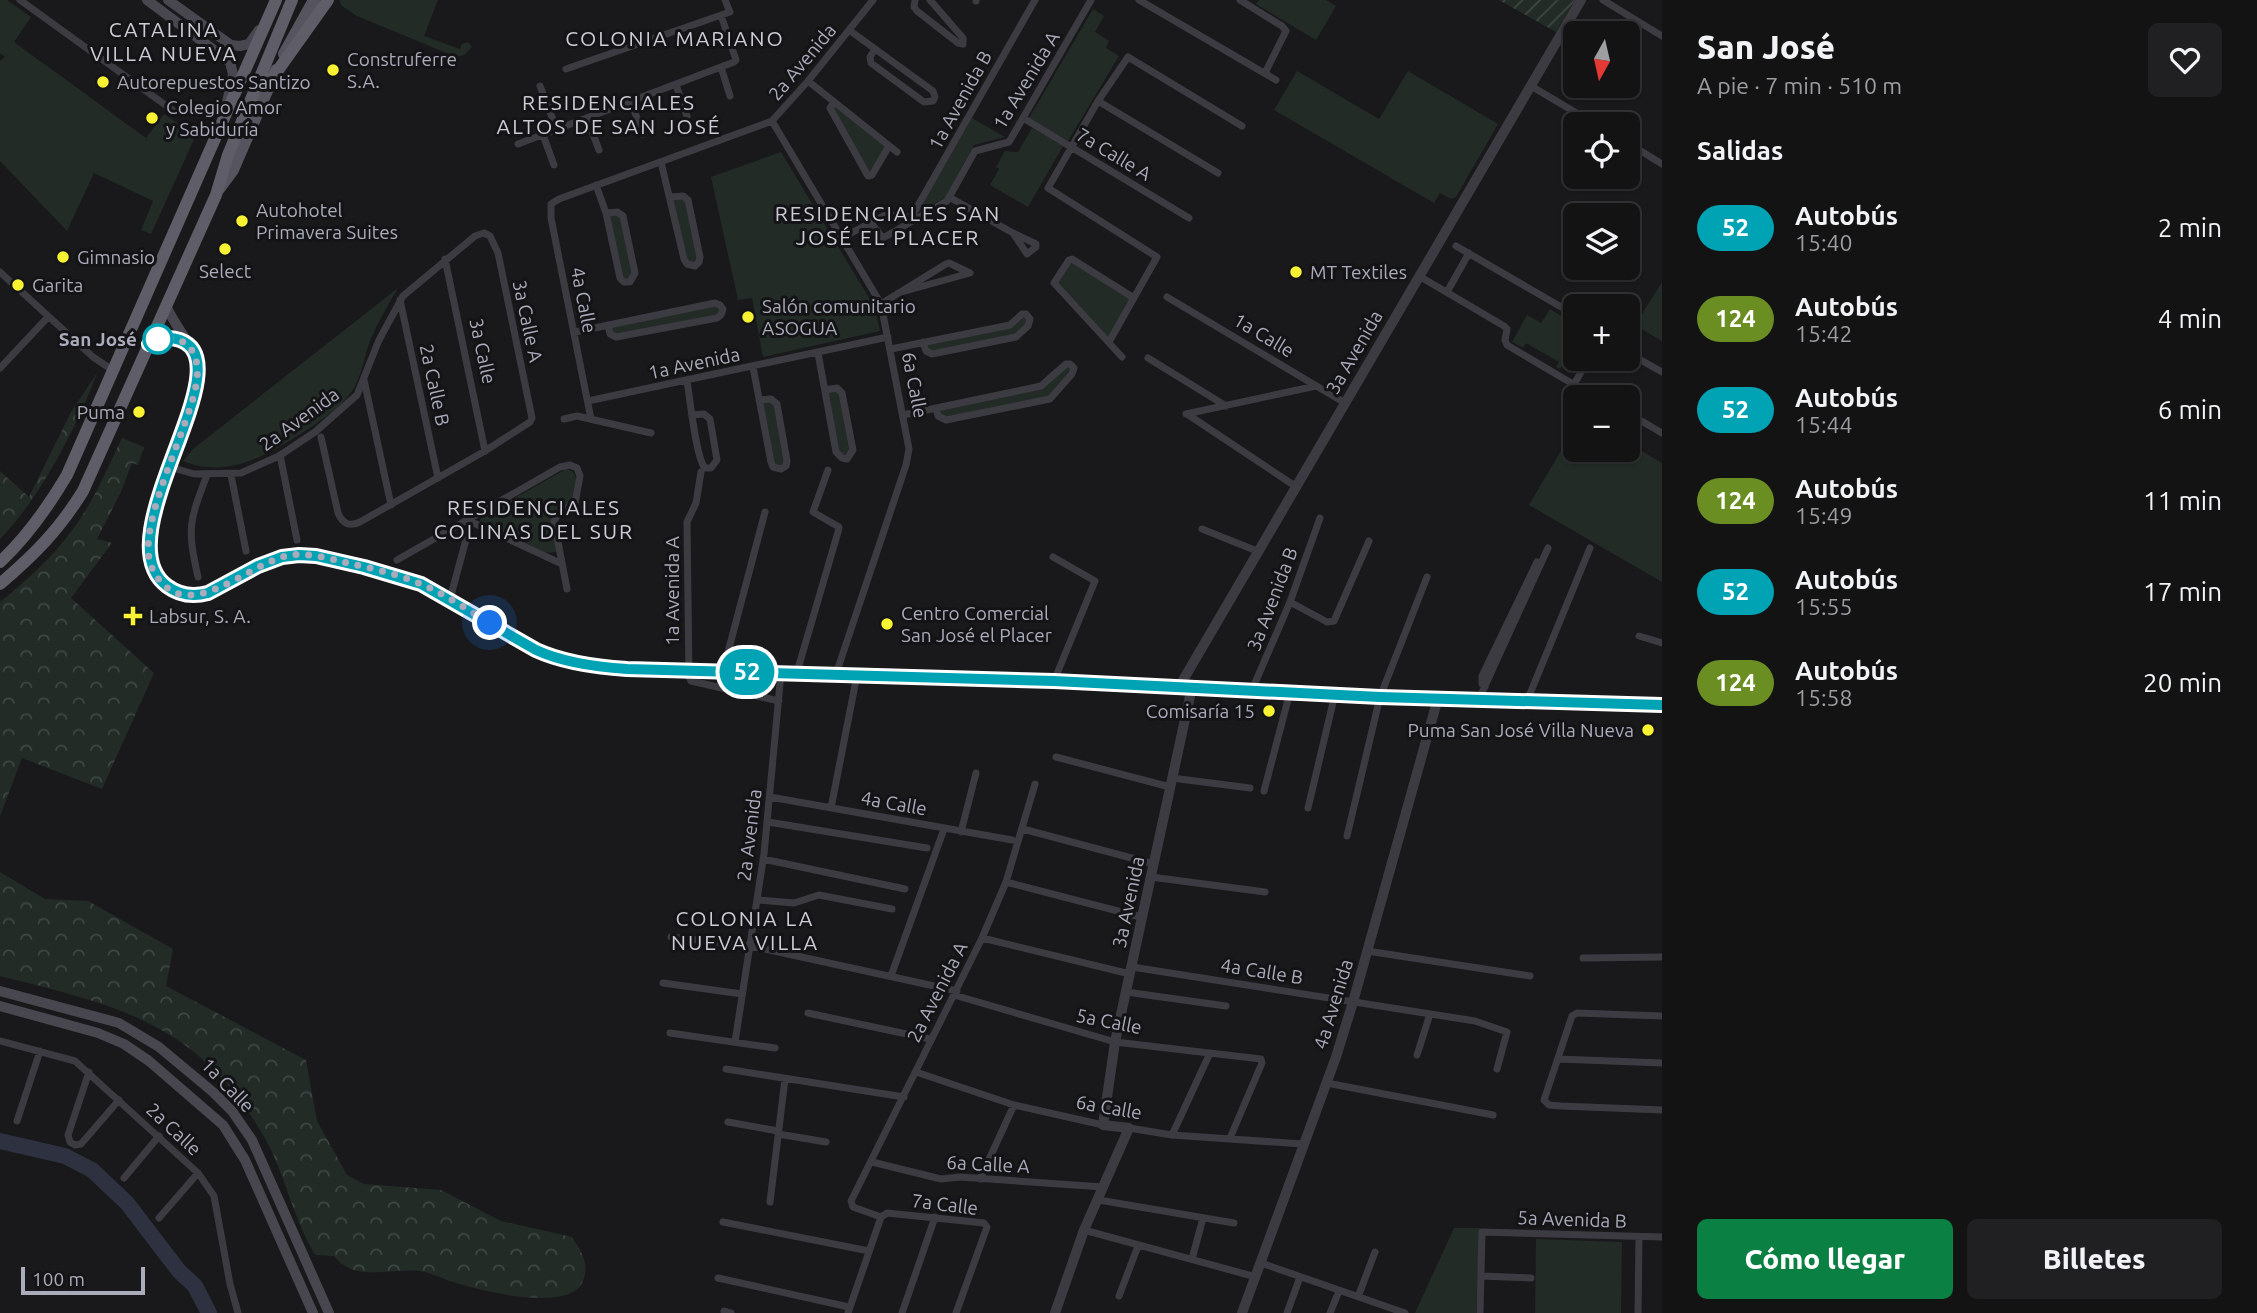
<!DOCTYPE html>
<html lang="es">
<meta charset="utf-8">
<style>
body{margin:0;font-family:Ubuntu,sans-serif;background:#202022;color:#f1f3f6;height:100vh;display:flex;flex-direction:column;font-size:26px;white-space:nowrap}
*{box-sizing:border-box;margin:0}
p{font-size:23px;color:#9d9ea0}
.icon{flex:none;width:38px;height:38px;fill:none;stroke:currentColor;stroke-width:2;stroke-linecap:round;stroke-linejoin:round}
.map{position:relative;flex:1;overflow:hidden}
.details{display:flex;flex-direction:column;background:#131314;width:595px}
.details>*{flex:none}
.badge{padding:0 14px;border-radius:23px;font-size:24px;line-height:46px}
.needle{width:46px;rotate:188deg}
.controls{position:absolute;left:1563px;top:21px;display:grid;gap:14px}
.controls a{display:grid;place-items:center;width:77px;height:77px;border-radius:10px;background:#131314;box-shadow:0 2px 5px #0004,0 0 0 2px #323234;font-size:35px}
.scale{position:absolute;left:21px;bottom:18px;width:124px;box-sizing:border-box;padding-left:7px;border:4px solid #aaabbb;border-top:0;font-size:19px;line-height:24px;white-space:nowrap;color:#aaabbb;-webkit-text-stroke:5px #141416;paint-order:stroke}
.you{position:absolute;width:35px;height:35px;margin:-18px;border:5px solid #fff;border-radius:50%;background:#1a73e8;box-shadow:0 0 0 10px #1a73e833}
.map>.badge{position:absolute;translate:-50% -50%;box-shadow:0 0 0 4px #fff}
h2{padding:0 35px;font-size:26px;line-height:63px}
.round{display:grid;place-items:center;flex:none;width:74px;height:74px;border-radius:10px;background:#202022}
.head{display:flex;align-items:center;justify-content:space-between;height:119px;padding:0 35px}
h1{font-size:33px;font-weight:800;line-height:52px}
.primary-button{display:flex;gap:14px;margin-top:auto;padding:14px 35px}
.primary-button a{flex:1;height:80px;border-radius:10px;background:#0b8043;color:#fff;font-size:28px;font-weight:800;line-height:80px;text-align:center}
.primary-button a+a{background:#202022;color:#f1f3f6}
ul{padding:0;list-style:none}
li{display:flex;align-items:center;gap:21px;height:91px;padding:0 35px}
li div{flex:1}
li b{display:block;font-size:26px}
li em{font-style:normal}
li .badge{min-width:77px;font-weight:700;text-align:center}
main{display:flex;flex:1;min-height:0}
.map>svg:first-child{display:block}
.green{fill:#222b26}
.forest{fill:url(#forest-crowns)}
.garden{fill:url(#garden-furrows)}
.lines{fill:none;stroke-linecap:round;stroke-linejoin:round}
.river{stroke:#2e3240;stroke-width:16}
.minor{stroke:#3c3b42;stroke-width:7}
.tertiary{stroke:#3c3b42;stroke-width:10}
.secondary{stroke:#484750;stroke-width:10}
.primary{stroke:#56555f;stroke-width:12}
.trunk{stroke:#5e5d68;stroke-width:12}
.line-casing{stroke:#fff;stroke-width:16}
.line{stroke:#00a3b4;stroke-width:10}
.walk{stroke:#aaabbb;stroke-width:7;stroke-dasharray:0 12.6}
.poi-dot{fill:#f9f232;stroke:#141416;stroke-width:2.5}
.stop-dot{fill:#fff;stroke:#00a3b4;stroke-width:3.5}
.labels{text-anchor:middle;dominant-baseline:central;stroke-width:6;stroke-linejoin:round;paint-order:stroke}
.poi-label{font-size:19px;fill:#aaabbb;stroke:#141416;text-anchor:start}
.street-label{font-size:19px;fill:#aaabbb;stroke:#141416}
.stop-label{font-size:19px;font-weight:bold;fill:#aaabbb;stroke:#141416;text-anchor:end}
.neighbourhood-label{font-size:21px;letter-spacing:2px;fill:#ccccd7;stroke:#141416}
</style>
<main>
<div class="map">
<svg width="1662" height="1313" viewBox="0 0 1662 1313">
<defs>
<pattern id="forest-crowns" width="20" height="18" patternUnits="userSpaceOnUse" patternTransform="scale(1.75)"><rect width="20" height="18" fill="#222b26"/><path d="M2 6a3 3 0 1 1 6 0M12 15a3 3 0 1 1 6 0" fill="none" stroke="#3f4744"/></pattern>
<pattern id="garden-furrows" width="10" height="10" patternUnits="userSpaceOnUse" patternTransform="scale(1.75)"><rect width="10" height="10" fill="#222b26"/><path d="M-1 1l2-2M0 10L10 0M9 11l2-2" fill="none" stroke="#3f4744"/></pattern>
</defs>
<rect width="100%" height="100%" fill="#19191b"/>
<path class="green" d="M 0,0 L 7,0 L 31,17 L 14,42 L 146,138 L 164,114 L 196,135 L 151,234 L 141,230 L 153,201 L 94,173 L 67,231 L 0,161 L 0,61 L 5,57 L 0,53 Z
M 339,0 L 438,0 L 424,36 L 460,49 L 462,44 L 468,42 L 472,47 L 464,55 L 456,57 L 357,16 L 342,6 Z
M 1259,0 L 1326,0 L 1336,6 L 1316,40 L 1256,4 Z
M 1093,9 L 1104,16 L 1095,32 L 1109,41 L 1106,48 L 1119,56 L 1068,141 L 1029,118 Z
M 1297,71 L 1379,119 L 1408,71 L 1498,124 L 1456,197 L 1451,199 L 1440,193 L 1434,203 L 1274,110 Z
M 834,102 L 889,146 L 870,177 L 830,108 Z
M 972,118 L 1005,137 L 974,145 L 945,198 L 918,212 Z
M 1032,128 L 1063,146 L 1028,207 L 990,185 L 999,169 L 996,167 L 1005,151 L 1018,152 Z
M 781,152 L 874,306 L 880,331 L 763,357 L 752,298 L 738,300 L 711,177 Z
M 671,197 L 687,198 L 700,260 L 689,265 Z
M 606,213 L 622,214 L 635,273 L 624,282 Z
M 1069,260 L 1134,298 L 1109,342 L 1055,280 Z
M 1662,282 L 1662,341 L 1635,325 Z
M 398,288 C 388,305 378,322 370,341 C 364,357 362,376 352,391 C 342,407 323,419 308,429 C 272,453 228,480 183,461 L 193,449 Z
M 719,304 L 721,315 L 616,337 L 608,325 Z
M 1550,309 L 1575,324 L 1575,354 L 1570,352 L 1560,369 L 1556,367 L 1559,362 L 1526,343 L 1523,348 L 1512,342 L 1527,315 L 1541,323 Z
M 1020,315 L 1030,319 L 1016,337 L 932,354 L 923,342 L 1010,325 Z
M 1066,364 L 1074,368 L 1050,399 L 946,420 L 936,408 L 1041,386 Z
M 839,389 L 852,455 L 839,457 L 825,390 Z
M 759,400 L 773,400 L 787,461 L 776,469 Z
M 1575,427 L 1575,450 L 1628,450 L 1628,443 L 1662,463 L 1662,582 L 1529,505 Z
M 566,469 C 582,471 576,494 569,503 C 565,509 555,511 550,517 L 557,546 L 556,552 L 542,553 L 480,521 L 481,517 Z
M 1454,1228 L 1480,1228 L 1476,1313 L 1415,1313 Z
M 1536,1239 L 1622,1242 L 1621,1313 L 1535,1313 Z"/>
<path class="forest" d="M 97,373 C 77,427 40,498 0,539 L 0,471 L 29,497 L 71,412 Z
M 122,438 L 144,447 L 138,465 L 132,463 L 121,492 L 97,539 L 112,543 L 71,598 L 154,673 L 102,789 L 22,758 L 0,816 L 0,602 C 26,581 54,556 73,529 C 94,501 107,469 122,438 Z
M 0,872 L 45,899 L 88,901 L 173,949 L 166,986 L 306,1060 L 317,1121 L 347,1175 L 364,1184 L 441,1190 L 501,1221 L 572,1237 C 581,1251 590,1263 583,1281 C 571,1313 482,1291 456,1283 C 446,1280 436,1275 425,1272 C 395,1265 356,1285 334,1256 L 315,1255 C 294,1220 286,1178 267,1142 C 202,1024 120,1006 0,976 Z"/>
<path class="garden" d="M 1499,0 L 1575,0 L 1556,32 Z"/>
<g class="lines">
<path class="river" d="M 0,1141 L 65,1156 L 92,1170 L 127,1203 L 179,1271 L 195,1286 L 209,1313"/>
<path class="minor" d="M 20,0 L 175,112
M 915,0 L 914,7 L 917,11 L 958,43 L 963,44 L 963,38 L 930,0
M 1139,0 L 1276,80
M 1240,0 L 1282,26 L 1286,31 L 1265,73
M 1603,0 L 1662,36
M 976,1 L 976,0
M 849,30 L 933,91 L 935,97 L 933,101 L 924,102 L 871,63 L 870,57 L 875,49
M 721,67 L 730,96
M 566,69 L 730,12 L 725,0
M 808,81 L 897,152
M 676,85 L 687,116
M 540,86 L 557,130
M 1531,86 L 1595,124
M 1098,101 L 1218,173
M 631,102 L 643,134
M 834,102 L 830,108 L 868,176 L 872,175 L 889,146
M 587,118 L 599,150
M 1023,118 L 1189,218
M 772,121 L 881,304 L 909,449 L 906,465 L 836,674
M 543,135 L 554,165
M 1628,143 L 1662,164
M 518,144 L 734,62 L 736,60 L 721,15
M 661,162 L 684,259 L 687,264 L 695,266 L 699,262 L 700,257 L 688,200 L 683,196 L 671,197
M 596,185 L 606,213 L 620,278 L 624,282 L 630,282 L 635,273 L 623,216 L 617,212 L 606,213
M 949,197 L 1013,233 L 1027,254 L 1036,247 L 1036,244 L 1013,233
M 912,216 L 1035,0
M 870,222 L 883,238 L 947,201 L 975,151 L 1009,142 L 1091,0
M 842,238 L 885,215 L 916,217
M 1456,246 L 1575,315
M 445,259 L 485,451
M 0,272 L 93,357 L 114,371
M 1419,276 L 1504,326 L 1507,329 L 1505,340 L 1507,345 L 1583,390
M 1447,292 L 1469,253
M 1167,297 L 1345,403
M 400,300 L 438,478
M 881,304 L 946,264 L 949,263 L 970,273 L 898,293
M 575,332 L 715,303 L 720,305 L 723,309 L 721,315 L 717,318 L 616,337 L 610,334 L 608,325
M 1109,342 L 1157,257 L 1048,188 L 1098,101 L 1128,57 L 1242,126
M 891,349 L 1010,325 L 1022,314 L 1026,314 L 1030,319 L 1028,326 L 1016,337 L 932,354 L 926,351 L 923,342
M 818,353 L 836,452 L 842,458 L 847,459 L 853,450 L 842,393 L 837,388 L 825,390
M 1630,354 L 1662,372
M 1122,357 L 1054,283 L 1069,260 L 1072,259 L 1134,298
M 1148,358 L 1226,406
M 753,367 L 771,462 L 773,467 L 781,469 L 786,466 L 787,461 L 777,404 L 771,399 L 759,400
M 0,368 L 48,317
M 364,380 L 391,505
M 687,381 C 690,398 696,459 705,468 L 711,468 L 717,460 L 710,419 L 704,414 L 692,415
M 1574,384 L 1589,359
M 588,401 L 888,337
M 1628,413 L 1662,433
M 1186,414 L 1316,386
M 1187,414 L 1295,486
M 903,415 L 1041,386 L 1066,364 L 1070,364 L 1074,368 L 1072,374 L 1050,399 L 946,420 L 938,416 L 936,408
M 564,419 L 577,416 L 651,433
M 591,419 L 551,218 L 551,204 L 559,199 L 772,121 L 808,81 L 873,0
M 280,455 L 297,540
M 170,467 L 194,474 L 241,473 L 279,456 L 315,432 L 357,395 L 379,340 L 403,296 L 475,236 L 484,233 L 490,236 L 498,253 L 532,418 L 530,422 L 485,451 L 360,522 C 349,527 343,524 338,513 L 321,437
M 701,472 L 696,503 L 687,522 L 689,677 L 691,681 L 779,701
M 231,475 L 246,551
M 467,520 L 562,564
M 1202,529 L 1257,551
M 1053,557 L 1095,581 L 1054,681
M 397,560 L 560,467 L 570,465 L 577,468 L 580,476 L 575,503 L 558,514 L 554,521 L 567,589
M 198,577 C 187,528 189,522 207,475
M 450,599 L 471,521
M 1290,602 L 1327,622 L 1334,621 L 1369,541
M 1639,636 L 1662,643
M 723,671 L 765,512
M 797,672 L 838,532 L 839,527 L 813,512 L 828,470
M 1485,687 L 1482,684 L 1482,676 L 1537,562
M 1252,690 L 1290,602 L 1320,518
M 1479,699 L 1548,548
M 1527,701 L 1590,548
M 1056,757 L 1170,787
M 1172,778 L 1250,788
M 1264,791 L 1290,692
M 770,797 L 1012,840
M 831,808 L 857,675
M 1308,808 L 1335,694
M 768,822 L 927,848
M 1023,829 L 1154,864
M 961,832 L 976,773
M 1347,836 L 1380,697 L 1427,577
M 763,859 L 905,889
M 1151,877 L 1265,892
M 1006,882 L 1141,917
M 758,900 L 794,903 L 819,895 L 892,909
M 671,937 L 751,946 L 957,991
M 982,938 L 1130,974
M 1367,951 L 1530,976
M 1583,958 L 1662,957
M 1132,967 L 1475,1021 L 1507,1032 L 1497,1069
M 891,976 L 944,829
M 663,983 L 742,994
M 1126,992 L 1226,1006
M 954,995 L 1115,1042 L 1261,1059 L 1262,1063 L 1230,1138
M 808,1013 L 930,1039
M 1662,1016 L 1577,1013 L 1572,1016 L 1544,1100 L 1549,1105 L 1561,1106 L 1662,1110
M 670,1033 L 775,1048
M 0,1041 L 75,1061 L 198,1173 L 214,1196 L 230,1284 L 238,1313
M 735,1042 L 764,854 L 781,673
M 1417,1055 L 1430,1014
M 1558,1059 L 1662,1063
M 726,1069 L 904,1097
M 89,1072 L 68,1135 L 70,1142 L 75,1145 L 81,1144 L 119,1100
M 916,1072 L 1014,1105 L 1103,1125
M 1327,1083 L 1493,1115
M 17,1121 L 40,1051
M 728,1122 L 778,1131
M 1129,1128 L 1172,1135 L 1303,1144
M 778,1134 L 826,1142
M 1172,1135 L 1210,1053
M 872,1162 L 941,1179 L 960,1177 L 1103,1187
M 124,1178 L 159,1136
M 980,1179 L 1014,1105
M 1099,1200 L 1234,1223
M 770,1202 L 785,1079
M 159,1218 L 198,1173
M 723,1222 L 869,1251
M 1084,1230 L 1256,1277
M 1192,1259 L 1203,1218
M 1261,1263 L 1405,1313
M 1481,1276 L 1531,1278
M 718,1278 L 849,1307
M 1119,1296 L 1138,1246
M 1358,1297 L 1375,1252
M 724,1311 L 731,1313
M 848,1313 L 881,1217
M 902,1313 L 935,1217
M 956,1313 L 987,1227 L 984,1223 L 887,1213 L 881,1217 L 853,1207 L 851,1201 L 982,938 L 1006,882 L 1035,784
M 1287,1313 L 1300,1277
M 1330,1313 L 1339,1291
M 1480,1313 L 1482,1232 L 1662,1237
M 1638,1313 L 1639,1237"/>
<path class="tertiary" d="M 1179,687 L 1581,0
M 1055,1313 L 1084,1230 L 1129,1128 L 1103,1125 L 1115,1042 L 1192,687
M 1242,1313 L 1336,1057 L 1353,1002 L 1438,698"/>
<path class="secondary" d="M 147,0 L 230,62 L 233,74 L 226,107
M 168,0 L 231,45 L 240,46 L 249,44 L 259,30
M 166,306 C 183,342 204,350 194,393 C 183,426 172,459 162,491 C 156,509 147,529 148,549 C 148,564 154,577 167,586 C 179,595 193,597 208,593 L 268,562 L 291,555 L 316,556 L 379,571 L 421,584 L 543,653 L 579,663 L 613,668 L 1054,681 L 1380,697 L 1662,705
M 149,343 L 168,338 L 187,344
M 0,991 L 119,1023 L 159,1047 L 213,1092 L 232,1111 L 252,1140 L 329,1313
M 0,1006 L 98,1033 L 124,1044 L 149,1061 L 223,1125 L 245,1160 L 313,1313"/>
<path class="primary" d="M 284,54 L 314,0
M 219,189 L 233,170 L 276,70"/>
<path class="trunk" d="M 271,80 L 328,0
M 0,562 C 28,536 48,507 67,475 L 276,0
M 0,584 C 35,554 59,530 83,491 L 216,195 L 228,155 L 292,0"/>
</g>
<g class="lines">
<defs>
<path id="line" d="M 149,344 C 159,338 169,336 180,340 C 246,364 102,538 167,586 C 179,595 193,597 208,593 L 258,566 L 282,557 L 299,555 L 316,556 L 364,567 L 421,584 L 536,650 C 564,663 596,667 627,669 L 1054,681 L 1380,697 L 1662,705"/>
</defs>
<use href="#line" class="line-casing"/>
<use href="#line" class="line"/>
<path class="walk" d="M 158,339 C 186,334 200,352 197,379 C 192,425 133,528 152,568 C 183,633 249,561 291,555 C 307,553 324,557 339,561 C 366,567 395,573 421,584 C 445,594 468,610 490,623"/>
</g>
<g class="poi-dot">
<circle cx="333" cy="70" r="7"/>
<circle cx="103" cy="82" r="7"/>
<circle cx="152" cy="118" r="7"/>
<circle cx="242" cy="221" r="7"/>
<circle cx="225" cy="249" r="7"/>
<circle cx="63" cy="257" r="7"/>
<circle cx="1296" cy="272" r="7"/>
<circle cx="18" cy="285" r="7"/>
<circle cx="748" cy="317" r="7"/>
<circle cx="139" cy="412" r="7"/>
<path d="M129.5 605.5h7v7h7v7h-7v7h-7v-7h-7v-7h7z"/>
<circle cx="887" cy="624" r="7"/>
<circle cx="1269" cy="711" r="7"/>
<circle cx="1648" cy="730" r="7"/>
</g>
<circle class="stop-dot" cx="158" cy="339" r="14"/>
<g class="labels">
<g class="poi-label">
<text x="347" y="59">Construferre<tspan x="347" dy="22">S.A.</tspan></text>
<text x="117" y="82">Autorepuestos Santizo</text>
<text x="166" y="107">Colegio Amor<tspan x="166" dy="22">y Sabiduría</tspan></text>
<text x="256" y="210">Autohotel<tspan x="256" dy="22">Primavera Suites</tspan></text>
<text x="77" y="257">Gimnasio</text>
<text x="225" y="271" text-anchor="middle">Select</text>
<text x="1310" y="272">MT Textiles</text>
<text x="32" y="285">Garita</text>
<text x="762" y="306">Salón comunitario<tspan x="762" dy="22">ASOGUA</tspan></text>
<text x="125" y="412" text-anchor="end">Puma</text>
<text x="901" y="613">Centro Comercial<tspan x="901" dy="22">San José el Placer</tspan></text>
<text x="149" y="616">Labsur, S. A.</text>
<text x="1255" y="711" text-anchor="end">Comisaría 15</text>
<text x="1634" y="730" text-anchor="end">Puma San José Villa Nueva</text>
</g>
<g class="street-label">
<text transform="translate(802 62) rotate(-50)">2a Avenida</text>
<text transform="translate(1026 80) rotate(-59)">1a Avenida A</text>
<text transform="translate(960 100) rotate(-61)">1a Avenida B</text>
<text transform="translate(1114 154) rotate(31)">7a Calle A</text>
<text transform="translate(584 300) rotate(79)">4a Calle</text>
<text transform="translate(528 321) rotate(78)">3a Calle A</text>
<text transform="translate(1264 335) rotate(31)">1a Calle</text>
<text transform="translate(483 351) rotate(78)">3a Calle</text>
<text transform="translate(1354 352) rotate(-60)">3a Avenida</text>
<text transform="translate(694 363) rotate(-12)">1a Avenida</text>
<text transform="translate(435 385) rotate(78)">2a Calle B</text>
<text transform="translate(915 385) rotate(79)">6a Calle</text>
<text transform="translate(299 419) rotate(-36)">2a Avenida</text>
<text transform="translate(672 591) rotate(-90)">1a Avenida A</text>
<text transform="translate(1272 599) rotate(-69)">3a Avenida B</text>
<text transform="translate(894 803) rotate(10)">4a Calle</text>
<text transform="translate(749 835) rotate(-83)">2a Avenida</text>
<text transform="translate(1128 902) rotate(-78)">3a Avenida</text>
<text transform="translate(1262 971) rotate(9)">4a Calle B</text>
<text transform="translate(937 992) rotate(-63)">2a Avenida A</text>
<text transform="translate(1333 1004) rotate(-73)">4a Avenida</text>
<text transform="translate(1109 1021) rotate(11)">5a Calle</text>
<text transform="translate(228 1085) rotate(46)">1a Calle</text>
<text transform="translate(1109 1107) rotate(10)">6a Calle</text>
<text transform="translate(174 1129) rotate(43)">2a Calle</text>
<text transform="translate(988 1164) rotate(3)">6a Calle A</text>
<text transform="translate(945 1204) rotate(7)">7a Calle</text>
<text transform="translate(1572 1219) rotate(2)">5a Avenida B</text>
</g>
<g class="stop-label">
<text x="137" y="339">San José</text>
</g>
<g class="neighbourhood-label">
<text x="164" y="29">CATALINA<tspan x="164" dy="24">VILLA NUEVA</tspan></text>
<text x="675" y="38">COLONIA MARIANO</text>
<text x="609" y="102">RESIDENCIALES<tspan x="609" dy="24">ALTOS DE SAN JOSÉ</tspan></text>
<text x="888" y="213">RESIDENCIALES SAN<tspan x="888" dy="24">JOSÉ EL PLACER</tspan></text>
<text x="534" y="507">RESIDENCIALES<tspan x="534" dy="24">COLINAS DEL SUR</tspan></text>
<text x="745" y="918">COLONIA LA<tspan x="745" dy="24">NUEVA VILLA</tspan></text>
</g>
</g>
</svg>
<div class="controls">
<a><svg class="needle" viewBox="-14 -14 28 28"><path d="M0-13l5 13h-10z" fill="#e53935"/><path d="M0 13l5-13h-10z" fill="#9d9ea0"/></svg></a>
<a><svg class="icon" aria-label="locate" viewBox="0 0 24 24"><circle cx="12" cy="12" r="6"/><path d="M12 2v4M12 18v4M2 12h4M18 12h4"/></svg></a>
<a><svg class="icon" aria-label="layers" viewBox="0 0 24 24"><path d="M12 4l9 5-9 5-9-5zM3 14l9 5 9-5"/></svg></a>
<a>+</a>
<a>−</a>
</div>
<div class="scale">100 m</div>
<div class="you" style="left:490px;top:623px"></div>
<b class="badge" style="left:747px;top:672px;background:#00a3b4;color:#fff">52</b>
</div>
<section class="details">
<div class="head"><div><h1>San José</h1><p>A pie · 7 min · 510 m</p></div><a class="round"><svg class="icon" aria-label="heart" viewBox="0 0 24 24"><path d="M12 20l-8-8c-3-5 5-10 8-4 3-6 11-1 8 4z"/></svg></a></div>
<h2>Salidas</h2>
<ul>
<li><span class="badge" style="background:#00a3b4;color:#fff">52</span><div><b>Autobús</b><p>15:40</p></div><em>2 min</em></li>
<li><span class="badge" style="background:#6b8e23;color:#fff">124</span><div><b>Autobús</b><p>15:42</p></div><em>4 min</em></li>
<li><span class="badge" style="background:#00a3b4;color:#fff">52</span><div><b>Autobús</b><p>15:44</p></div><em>6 min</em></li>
<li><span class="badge" style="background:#6b8e23;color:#fff">124</span><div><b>Autobús</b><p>15:49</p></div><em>11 min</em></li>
<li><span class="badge" style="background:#00a3b4;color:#fff">52</span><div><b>Autobús</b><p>15:55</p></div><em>17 min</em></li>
<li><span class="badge" style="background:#6b8e23;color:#fff">124</span><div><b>Autobús</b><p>15:58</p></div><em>20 min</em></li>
</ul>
<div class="primary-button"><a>Cómo llegar</a><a>Billetes</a></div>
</section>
</main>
